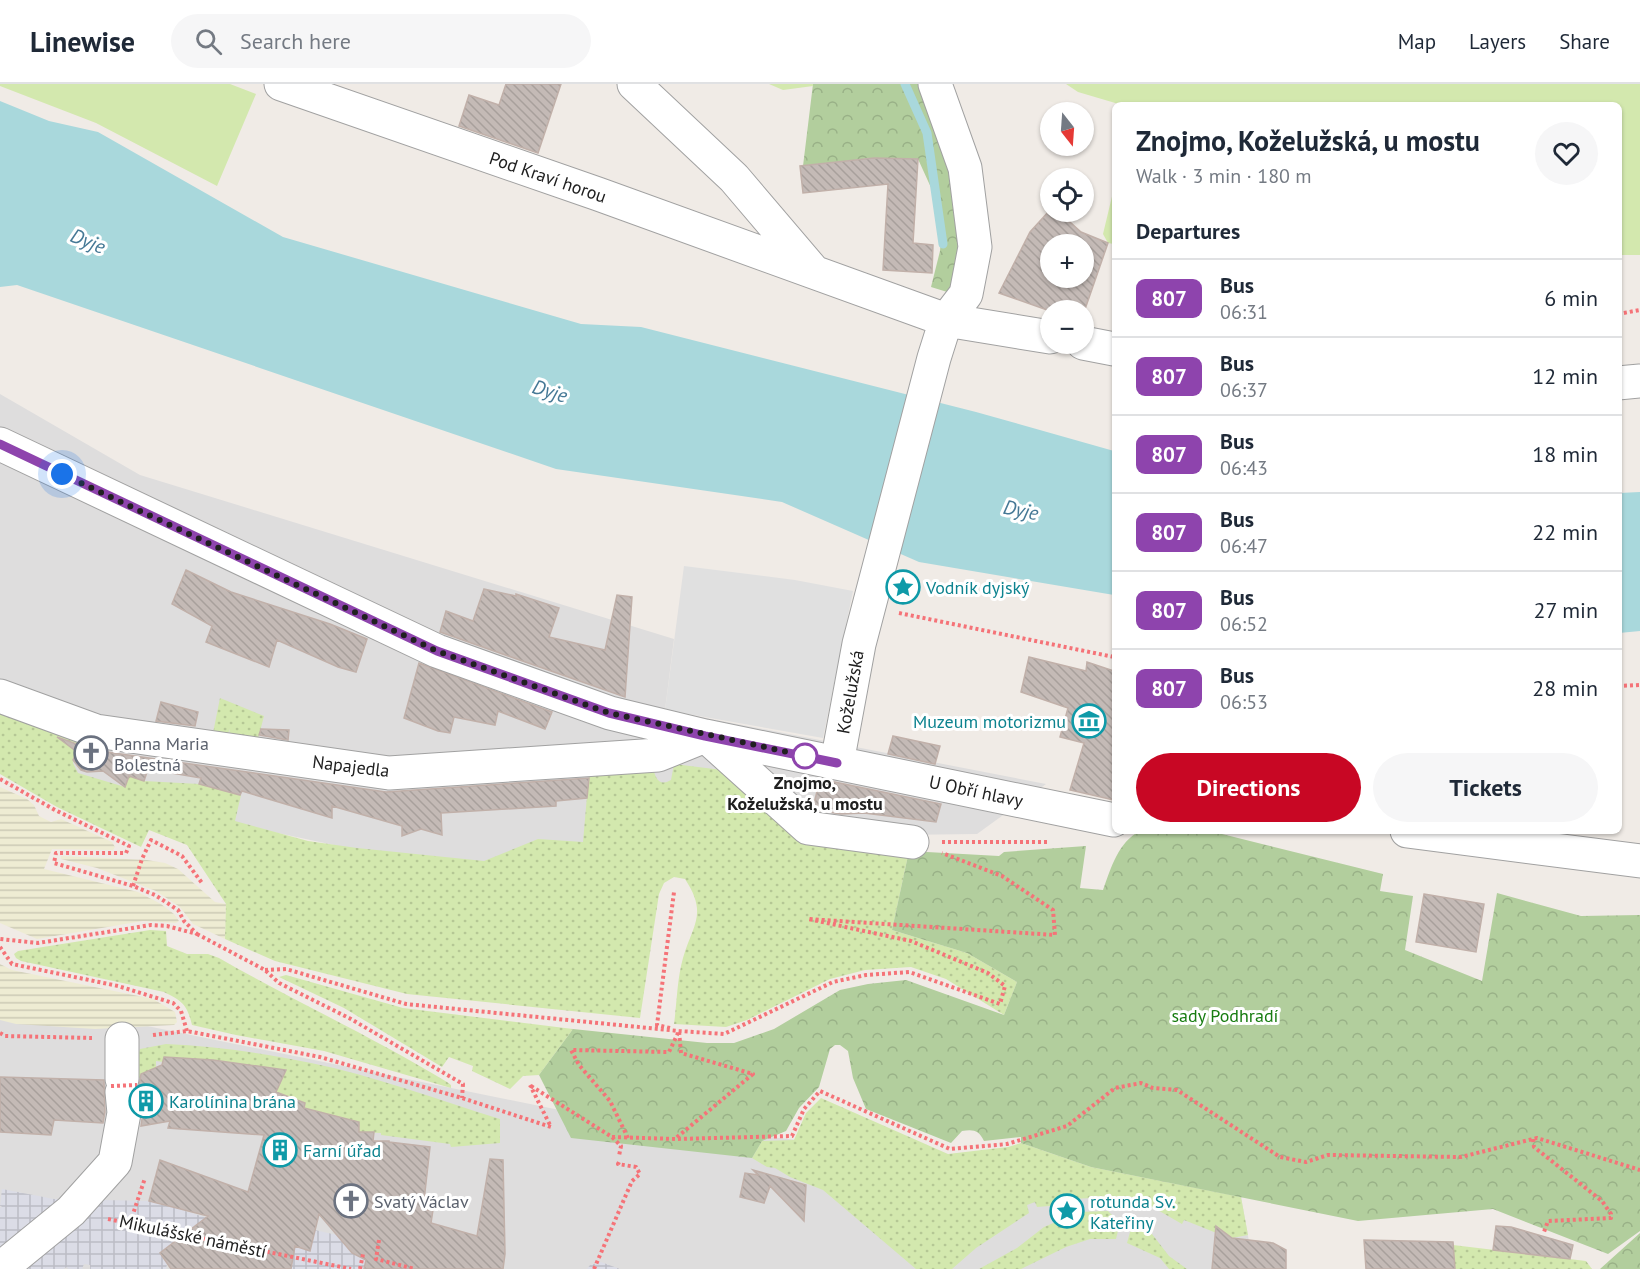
<!DOCTYPE html>
<meta charset="utf-8">
<style>
body{margin:0;font-family:"PT Sans",sans-serif;background:#f6f6f7;color:#1f2937;height:100vh;display:flex;flex-direction:column;font-size:22px;white-space:nowrap}
*{box-sizing:border-box;margin:0}
p{font-size:20px;color:#747a83}
.icon{flex:none;width:33px;height:33px;fill:none;stroke:currentColor;stroke-width:2;stroke-linecap:round;stroke-linejoin:round}
.map{position:relative;flex:1;overflow:hidden}
.side{position:absolute;left:1112px;top:18px;width:510px;height:732px;display:flex;flex-direction:column;background:#fff;border-radius:9px;box-shadow:0 2px 4px #0004}
.side>*{flex:none}
.badge{padding:0 12px;border-radius:9px;font-size:21px;line-height:39px}
.needle{width:39px;rotate:163deg}
.fabs{position:absolute;left:1040px;top:18px;display:grid;gap:12px}
.fabs a{display:grid;place-items:center;width:54px;height:54px;border-radius:50%;background:#fff;box-shadow:0 2px 4px #0004;font-size:30px}
.you{position:absolute;width:30px;height:30px;margin:-15px;border:4px solid #fff;border-radius:50%;background:#1a73e8;box-shadow:0 0 0 9px #1a73e833}
.map>.badge{position:absolute;translate:-50% -50%;box-shadow:0 0 0 3px #fff}
h2{padding:0 24px;font-size:22px;line-height:54px}
.round{display:grid;place-items:center;flex:none;width:63px;height:63px;border-radius:32px;background:#f6f6f7}
.summary{display:flex;align-items:center;justify-content:space-between;height:102px;padding:0 24px}
h1{font-size:28px;font-weight:700;line-height:45px}
.button{display:flex;gap:12px;margin-top:auto;padding:12px 24px}
.button a{flex:1;height:69px;border-radius:36px;background:#c80724;color:#fff;font-size:24px;font-weight:700;line-height:69px;text-align:center}
.button a+a{background:#f6f6f7;color:#1f2937}
ul{padding:0;list-style:none}
li{display:flex;align-items:center;gap:18px;height:78px;padding:0 24px;border-top:2px solid #e0e1e3}
li div{flex:1}
li b{display:block;font-size:22px}
li em{font-style:normal}
li .badge{min-width:66px;font-weight:700;text-align:center}
header{display:flex;align-items:center;gap:36px;box-sizing:border-box;height:84px;padding:0 30px;background:#fff;border-bottom:2px solid #e0e1e3}
header strong{font-size:28px}
nav{display:flex;gap:33px;margin-inline-start:auto;font-size:21px}
.search{width:420px;height:54px;background:#f6f6f7;display:flex;align-items:center;gap:15px;box-sizing:border-box;padding:0 21px;border-radius:33px;color:#747a83;font-size:22px}
.map>svg:first-child{display:block}
.residential{fill:#dedddd}
.farmland{fill:url(#farmland-rules)}
.grass{fill:url(#grass-dots)}
.forest{fill:url(#forest-crowns)}
.garden{fill:#d3e8ae}
.parking{fill:#e0e0e0}
.plaza{fill:url(#plaza-grid)}
.water{fill:#a9d8dc}
.lines{fill:none;stroke-linecap:round;stroke-linejoin:round}
.stream{stroke:#a9d8dc;stroke-width:9}
.building{fill:url(#building-back-hatch);stroke:#c1b0a9;stroke-width:1.5;fill-rule:evenodd}
.minor-casing{stroke:#a1a1a1;stroke-width:35}
.path{stroke:#f57378;stroke-width:4;stroke-dasharray:3 3;stroke-linecap:butt}
.minor{stroke:#fff;stroke-width:33}
.path-bridge{stroke:#f57378;stroke-width:4;stroke-dasharray:3 3;stroke-linecap:butt}
.line-casing{stroke:#fff;stroke-width:14}
.line{stroke:#8e44ad;stroke-width:9}
.walk{stroke:#202020;stroke-width:6;stroke-dasharray:0 10.8}
.stop-dot{fill:#fff;stroke:#8e44ad;stroke-width:3}
.labels{text-anchor:middle;dominant-baseline:central;stroke-width:6;stroke-linejoin:round;paint-order:stroke}
.street-label{font-size:18px;fill:#202020;stroke:#fff}
.culture-label{font-size:18px;fill:#0d838f;stroke:#fff;text-anchor:start}
.worship-label{font-size:18px;fill:#5b616d;stroke:#fff;text-anchor:start}
.stop-label{font-size:18px;font-weight:bold;fill:#202020;stroke:#fff}
.park-label{font-size:18px;fill:#177c10;stroke:#fff}
.water-label{font-size:20px;font-style:italic;fill:#467996;stroke:#fff}
</style>
<header>
<strong>Linewise</strong>
<div class="search"><svg class="icon" aria-label="search" viewBox="0 0 24 24"><circle cx="10" cy="10" r="6"/><path d="M15 15l6 6"/></svg>Search here</div>
<nav><a>Map</a><a>Layers</a><a>Share</a></nav>
</header>
<div class="map">
<svg width="1640" height="1185" viewBox="0 0 1640 1185">
<defs>
<pattern id="farmland-rules" width="6" height="5" patternUnits="userSpaceOnUse" patternTransform="scale(1.5)"><rect width="6" height="5" fill="#eeecd3"/><path d="M0 2.5h6" fill="none" stroke="#cccab5"/></pattern>
<pattern id="grass-dots" width="8" height="8" patternUnits="userSpaceOnUse" patternTransform="scale(1.5)"><rect width="8" height="8" fill="#d3e8ae"/><path d="M2 2h.1M6 6h.1" fill="none" stroke="#b5c795" stroke-width="1.8" stroke-linecap="round"/></pattern>
<pattern id="forest-crowns" width="20" height="18" patternUnits="userSpaceOnUse" patternTransform="scale(1.5)"><rect width="20" height="18" fill="#b2ce9d"/><path d="M2 6a3 3 0 1 1 6 0M12 15a3 3 0 1 1 6 0" fill="none" stroke="#99b187"/></pattern>
<pattern id="plaza-grid" width="8" height="8" patternUnits="userSpaceOnUse" patternTransform="scale(1.5)"><rect width="8" height="8" fill="#dbdce6"/><path d="M0 4h8M4 0v8" fill="none" stroke="#bcbcc5"/></pattern>
<pattern id="building-back-hatch" width="6" height="6" patternUnits="userSpaceOnUse" patternTransform="scale(1.5)"><rect width="6" height="6" fill="#c4bab6"/><path d="M-1 5l2 2M0 0l6 6M5-1l2 2" fill="none" stroke="#a8a09c"/></pattern>
</defs>
<rect width="100%" height="100%" fill="#f0ebe6"/>
<path class="residential" d="M 0,310 L 140,391 L 674,555 L 665,626 L 1046,700 L 977,750 L 601,755 L 475,791 L 0,690 Z
M 0,912 L 589,1032 L 1169,1099 L 1241,1113 L 1254,1185 L 0,1185 Z"/>
<path class="farmland" d="M 0,703 L 27,715 L 34,721 L 39,732 L 51,738 L 61,735 L 112,758 L 115,763 L 113,766 L 52,765 L 44,785 L 138,808 L 161,820 L 174,830 L 179,837 L 176,839 L 143,837 L 37,855 L 0,839 Z
M 61,772 L 147,776 L 165,779 L 178,785 L 215,818 L 226,820 L 225,855 L 193,840 L 180,823 L 156,807 L 97,784 L 61,775 Z
M 0,880 L 12,886 L 153,915 L 175,928 L 177,938 L 174,941 L 95,945 L 16,940 L 0,936 Z"/>
<path class="grass" d="M 220,614 L 264,632 L 258,655 L 229,651 L 230,645 L 227,651 L 213,649 Z
M 0,624 L 82,656 L 73,679 L 78,689 L 125,703 L 129,692 L 144,697 L 199,700 L 241,711 L 235,737 L 308,757 L 357,764 L 484,777 L 538,755 L 583,758 L 589,689 L 653,683 C 655,694 659,703 671,696 L 674,680 L 730,687 L 801,754 L 909,767 L 892,846 L 967,869 L 1017,898 L 1004,931 L 946,895 L 911,883 L 865,886 L 830,895 L 747,936 L 726,943 L 674,940 C 677,919 677,895 683,874 C 693,840 708,830 685,795 L 674,793 L 664,799 L 659,810 L 640,934 L 407,910 L 275,877 L 225,855 L 226,820 L 187,761 L 149,746 L 141,763 L 57,723 L 0,690 Z
M 150,846 L 166,847 L 167,862 L 187,870 L 208,870 L 219,874 C 294,917 373,953 447,998 L 451,1001 L 451,1004 L 324,967 L 236,951 L 192,941 C 187,920 182,917 164,908 L 21,877 L 16,874 L 14,870 L 18,867 Z
M 286,891 L 403,924 L 573,945 L 539,991 L 523,992 L 510,1005 L 472,987 L 473,982 L 449,973 L 442,983 L 344,924 L 279,893 Z
M 166,960 C 214,962 263,969 311,979 C 375,992 438,1016 500,1035 L 500,1059 L 451,1063 L 450,1060 L 381,1051 L 381,1049 L 359,1048 L 359,1038 L 338,1033 L 304,1028 L 304,1019 L 276,1008 L 286,986 L 213,976 L 164,973 L 163,978 L 156,977 L 156,993 L 139,994 L 136,976 L 140,965 Z
M 821,1014 L 948,1070 L 1008,1063 L 1021,1059 L 1091,1083 L 1241,1113 L 1248,1151 L 1232,1154 L 1226,1150 L 1214,1148 L 1184,1136 L 1182,1140 L 1135,1113 L 1062,1115 L 1061,1121 L 1037,1123 L 1035,1118 L 1027,1121 L 1029,1129 L 976,1164 L 952,1185 L 916,1185 L 823,1106 L 790,1093 L 775,1084 L 767,1083 L 752,1074 L 762,1057 L 794,1056 L 806,1029 Z
M 1108,1127 L 1120,1139 L 1116,1155 L 1090,1155 L 1066,1163 L 1021,1185 L 979,1185 L 1017,1164 L 1044,1143 L 1079,1128 Z
M 1132,1141 L 1152,1150 L 1169,1172 L 1187,1185 L 1169,1185 L 1160,1174 L 1127,1159 Z
M 1453,1161 L 1586,1177 L 1592,1185 L 1455,1185 Z"/>
<path class="forest" d="M 813,0 L 930,0 L 968,97 L 950,101 L 962,192 L 970,215 L 931,203 L 940,167 L 943,130 L 918,75 L 871,74 L 803,82 Z
M 1140,747 L 1210,747 L 1383,790 L 1380,807 L 1413,812 L 1405,866 L 1482,897 L 1497,809 L 1581,832 L 1640,831 L 1640,1147 L 1608,1170 L 1493,1125 L 1358,1137 L 1091,1083 L 1021,1059 L 1021,1053 L 984,1057 C 979,1046 973,1045 962,1047 L 951,1059 L 866,1025 L 853,994 L 848,967 L 840,961 L 835,961 L 830,965 L 819,1003 L 799,1024 L 786,1047 L 762,1057 L 752,1074 L 571,1054 L 539,991 L 573,945 L 707,959 L 734,959 L 774,945 L 840,906 L 868,900 L 906,896 L 1004,931 L 1017,898 L 967,869 L 892,846 L 909,767 L 999,772 L 1004,768 L 1086,762 L 1080,804 L 1103,806 C 1111,784 1118,758 1140,747 Z
M 1640,1149 L 1640,1185 L 1600,1185 Z"/>
<path class="garden" d="M 0,0 L 230,0 L 256,10 L 217,102 L 96,39 L 0,2 Z
M 769,0 L 813,0 L 813,2 L 783,6 Z
M 1066,0 L 1640,0 L 1640,171 L 1619,171 L 1618,21 L 1122,21 L 1078,8 Z
M 1114,104 L 1114,160 L 1108,159 L 1103,150 Z"/>
<path class="parking" d="M 684,482 L 795,496 L 853,507 L 823,654 L 665,626 Z"/>
<path class="plaza" d="M 2,1105 L 54,1115 L 149,1117 L 179,1125 L 310,1167 L 315,1146 L 350,1154 L 380,1185 L 291,1185 L 160,1169 L 167,1180 L 166,1185 L 90,1185 L 90,1181 L 84,1180 L 82,1185 L 68,1185 L 67,1183 L 63,1185 L 0,1185 L 0,1124 L 2,1122 L 0,1122 Z
M 601,1178 L 620,1185 L 587,1185 L 590,1181 Z"/>
<path class="water" d="M 0,17 L 49,37 L 98,48 L 283,153 L 581,240 L 641,243 L 976,328 L 1114,367 L 1114,511 L 919,478 L 782,418 L 556,385 L 17,201 L 0,203 Z
M 1640,408 L 1640,547 L 1619,549 L 1619,409 Z"/>
<g class="lines">
<path class="stream" d="M 905,0 L 927,49 L 943,160"/>
</g>
<path class="building" d="M 506,0 L 561,0 L 538,69 L 459,42 L 469,11 L 499,21 Z
M 874,74 L 918,75 L 913,159 L 933,161 L 932,189 L 883,186 L 888,100 L 803,109 L 800,82 Z
M 1050,126 L 1070,138 L 1081,148 L 1108,159 L 1083,231 L 1083,226 L 1050,227 L 999,209 L 1030,148 ZM 1050,160 L 1083,160 L 1083,194 L 1050,194 Z
M 186,486 L 231,508 L 330,540 L 367,555 L 356,588 L 338,583 L 277,556 L 269,583 L 206,558 L 212,542 L 172,520 Z
M 484,505 L 516,512 L 516,510 L 559,524 L 549,553 L 605,566 L 617,511 L 632,513 L 625,613 L 440,548 L 446,527 L 473,537 Z
M 1029,573 L 1086,587 L 1087,578 L 1114,587 L 1114,716 L 1070,706 L 1084,659 L 1060,653 L 1068,624 L 1021,608 Z
M 419,579 L 552,628 L 545,645 L 498,627 L 495,641 L 454,633 L 450,649 L 438,647 L 404,634 Z
M 161,618 L 198,628 L 195,642 L 156,637 Z
M 261,645 L 289,646 L 288,656 L 259,651 Z
M 893,652 L 940,662 L 935,680 L 888,670 Z
M 57,653 L 93,666 L 386,708 L 589,694 L 587,714 L 556,717 L 556,722 L 441,729 L 442,751 L 421,745 L 402,752 L 402,742 L 332,722 L 332,734 L 242,707 L 240,711 L 199,700 L 201,694 L 148,685 L 144,697 L 129,692 L 125,703 L 103,687 L 87,688 L 81,686 L 73,676 L 77,668 Z
M 820,695 L 941,720 L 936,738 L 864,729 L 841,730 L 816,726 L 813,724 Z
M 1424,810 L 1484,820 L 1476,868 L 1416,858 Z
M 164,973 L 213,976 L 286,986 L 276,1008 L 305,1019 L 304,1024 L 359,1038 L 359,1048 L 374,1048 L 373,1057 L 389,1057 L 389,1058 L 430,1063 L 423,1126 L 433,1126 L 431,1139 L 477,1152 L 490,1075 L 503,1076 L 505,1170 L 503,1185 L 364,1185 L 366,1176 L 352,1169 L 319,1130 L 310,1167 L 295,1162 L 291,1185 L 171,1185 L 160,1169 L 208,1132 L 149,1117 L 160,1076 L 248,1108 L 264,1051 L 168,1044 L 170,1037 L 141,1042 L 143,1028 L 139,1002 L 141,990 L 162,981 Z
M 0,993 L 104,996 L 105,1028 L 103,1039 L 54,1036 L 51,1051 L 0,1048 Z
M 753,1086 L 806,1101 L 804,1137 L 770,1102 L 764,1119 L 740,1113 L 745,1089 L 758,1091 Z
M 1216,1142 L 1232,1154 L 1273,1159 L 1286,1166 L 1286,1185 L 1212,1185 Z
M 1496,1142 L 1511,1143 L 1573,1161 L 1570,1175 L 1493,1166 Z
M 1364,1156 L 1453,1158 L 1455,1185 L 1366,1185 Z"/>
<g class="lines">
<defs>
<path id="minor" d="M 281,0 L 598,110 L 946,236 L 1050,253
M 634,0 L 734,94 L 814,188
M 1083,259 L 1114,265
M 1618,299 L 1640,297
M 0,360 L 437,567 L 610,629 L 705,652 L 1114,736
M 0,612 L 96,647 L 389,689 L 658,671 L 705,652
M 707,653 L 808,744 L 912,758
M 837,679 L 859,560 L 934,274 L 946,236 L 966,210 L 975,163 L 965,84 L 935,0
M 1407,747 L 1640,777
M 122,995 L 122,955
M 0,1185 L 71,1127 L 115,1078 L 124,1029 L 122,1008"/>
</defs>
<use href="#minor" class="minor-casing"/>
<path class="path" d="M 1618,230 L 1640,226
M 899,529 L 1114,573
M 1618,602 L 1640,601
M 0,695 L 55,726 L 129,762 L 126,769 L 56,769 L 54,779 L 133,802 L 155,811 L 178,826 L 184,837 L 197,850 L 167,842 L 151,841 L 38,859 L 0,855
M 942,758 L 1049,758
M 133,802 L 142,775 L 151,756 L 182,772 L 202,799
M 197,850 L 265,886 L 279,899 L 349,934 L 463,1000 L 462,1014
M 0,863 L 12,880 L 118,902 L 173,919 L 181,927 L 187,947
M 265,886 L 286,885 L 406,920 L 679,947 L 724,950 L 833,898 L 866,891 L 909,888 L 1000,920 L 1005,902 L 988,889 L 911,857 L 808,835 L 1055,851 L 1053,826 L 1002,792 L 942,769
M 670,944 L 657,941 L 674,808
M 0,949 L 5,952 L 92,954
M 153,951 L 187,947 L 320,973 L 462,1014 L 551,1043 L 530,1001
M 531,1002 L 612,1053 L 621,1062 L 619,1072
M 612,1053 L 676,1055 L 792,1052 L 804,1025 L 820,1007 L 950,1065 L 1007,1060 L 1067,1042 L 1115,1004 L 1141,999 L 1153,1004 L 1177,1006 L 1280,1073 L 1306,1078 L 1328,1071 L 1461,1073 L 1537,1054 L 1640,1086
M 628,1054 L 610,1017 L 579,981 L 571,966 L 669,968 L 679,947 L 681,969 L 753,990 L 676,1054
M 1533,1055 L 1534,1063 L 1602,1117 L 1611,1130 L 1611,1134 L 1548,1137 L 1544,1148
M 108,1135 L 351,1185
M 130,1139 L 145,1094
M 379,1156 L 376,1175 L 415,1185
M 360,1185 L 363,1170
M 594,1185 L 632,1097 L 640,1090 L 636,1083 L 618,1080 L 619,1078"/>
<use href="#minor" class="minor"/>
<path class="path-bridge" d="M 111,1002 L 137,1001"/>
</g>
<g class="lines">
<defs>
<path id="line" d="M 0,360 L 437,567 L 609,629 L 705,652 L 837,679"/>
</defs>
<use href="#line" class="line-casing"/>
<use href="#line" class="line"/>
<path class="walk" d="M 62,390 L 437,567 L 609,629 L 815,674 L 805,672"/>
</g>
<defs>
<symbol id="sight-ring" viewBox="-11 -11 22 22"><circle r="9.5" fill="#fff" stroke="#0f9aa8" stroke-width="1.5"/><path d="M0-6L1.8-2.2L6-1.7L2.9 1.2L3.7 5.4L0 3.3L-3.7 5.4L-2.9 1.2L-6-1.7L-1.8-2.2Z" fill="#0f9aa8"/></symbol>
<symbol id="museum-ring" viewBox="-11 -11 22 22"><circle r="9.5" fill="#fff" stroke="#0f9aa8" stroke-width="1.5"/><path d="M0-6L6-3V-2H-6V-3ZM-5-1h2V3h-2ZM-1-1h2V3h-2ZM3-1h2V3H3ZM-6 4H6V6H-6Z" fill="#0f9aa8"/></symbol>
<symbol id="church-ring" viewBox="-11 -11 22 22"><circle r="9.5" fill="#fff" stroke="#6b7280" stroke-width="1.5"/><path d="M-1.2-6h2.4v3.5h3.3v2.4h-3.3V6h-2.4V-.1h-3.3v-2.4h3.3Z" fill="#6b7280"/></symbol>
<symbol id="building-ring" viewBox="-11 -11 22 22"><circle r="9.5" fill="#fff" stroke="#0f9aa8" stroke-width="1.5"/><path d="M-4-6H4V6H1V3H-1V6H-4ZM-2.5-4.3h1.7v1.8h-1.7ZM.8-4.3h1.7v1.8H.8ZM-2.5-1h1.7V.8h-1.7ZM.8-1h1.7V.8H.8Z" fill="#0f9aa8"/></symbol>
</defs>
<g fill-rule="evenodd">
<use href="#sight-ring" x="884" y="484" width="38" height="38"/>
<use href="#museum-ring" x="1070" y="618" width="38" height="38"/>
<use href="#church-ring" x="72" y="650" width="38" height="38"/>
<use href="#building-ring" x="127" y="998" width="38" height="38"/>
<use href="#building-ring" x="261" y="1047" width="38" height="38"/>
<use href="#church-ring" x="332" y="1098" width="38" height="38"/>
<use href="#sight-ring" x="1048" y="1108" width="38" height="38"/>
</g>
<circle class="stop-dot" cx="805" cy="672" r="12"/>
<g class="labels">
<g class="street-label">
<text transform="translate(548 93) rotate(19)">Pod Kraví horou</text>
<text transform="translate(850 608) rotate(-80)">Koželužská</text>
<text transform="translate(351 682) rotate(7)">Napajedla</text>
<text transform="translate(976 707) rotate(12)">U Obří hlavy</text>
<text transform="translate(193 1152) rotate(12)">Mikulášské náměstí</text>
</g>
<g class="culture-label">
<text x="926" y="503">Vodník dyjský</text>
<text x="1066" y="637" text-anchor="end">Muzeum motorizmu</text>
<text x="169" y="1017">Karolínina brána</text>
<text x="303" y="1066">Farní úřad</text>
<text x="1090" y="1117">rotunda Sv.<tspan x="1090" dy="21">Kateřiny</tspan></text>
</g>
<g class="worship-label">
<text x="114" y="659">Panna Maria<tspan x="114" dy="21">Bolestná</tspan></text>
<text x="374" y="1117">Svatý Václav</text>
</g>
<g class="stop-label">
<text x="805" y="698">Znojmo,<tspan x="805" dy="21">Koželužská, u mostu</tspan></text>
</g>
<g class="park-label">
<text x="1225" y="931">sady Podhradí</text>
</g>
<g class="water-label">
<text transform="translate(88 157) rotate(22)">Dyje</text>
<text transform="translate(550 307) rotate(17)">Dyje</text>
<text transform="translate(1021 426) rotate(12)">Dyje</text>
</g>
</g>
</svg>
<div class="fabs">
<a><svg class="needle" viewBox="-14 -14 28 28"><path d="M0-13l5 13h-10z" fill="#e53935"/><path d="M0 13l5-13h-10z" fill="#747a83"/></svg></a>
<a><svg class="icon" aria-label="locate" viewBox="0 0 24 24"><circle cx="12" cy="12" r="6"/><path d="M12 2v4M12 18v4M2 12h4M18 12h4"/></svg></a>
<a>+</a>
<a>−</a>
</div>
<div class="you" style="left:62px;top:390px"></div>
<section class="side">
<div class="summary"><div><h1>Znojmo, Koželužská, u mostu</h1><p>Walk · 3 min · 180 m</p></div><a class="round"><svg class="icon" aria-label="heart" viewBox="0 0 24 24"><path d="M12 20l-8-8c-3-5 5-10 8-4 3-6 11-1 8 4z"/></svg></a></div>
<h2>Departures</h2>
<ul>
<li><span class="badge" style="background:#8e44ad;color:#fff">807</span><div><b>Bus</b><p>06:31</p></div><em>6 min</em></li>
<li><span class="badge" style="background:#8e44ad;color:#fff">807</span><div><b>Bus</b><p>06:37</p></div><em>12 min</em></li>
<li><span class="badge" style="background:#8e44ad;color:#fff">807</span><div><b>Bus</b><p>06:43</p></div><em>18 min</em></li>
<li><span class="badge" style="background:#8e44ad;color:#fff">807</span><div><b>Bus</b><p>06:47</p></div><em>22 min</em></li>
<li><span class="badge" style="background:#8e44ad;color:#fff">807</span><div><b>Bus</b><p>06:52</p></div><em>27 min</em></li>
<li><span class="badge" style="background:#8e44ad;color:#fff">807</span><div><b>Bus</b><p>06:53</p></div><em>28 min</em></li>
</ul>
<div class="button"><a>Directions</a><a>Tickets</a></div>
</section>
</div>
